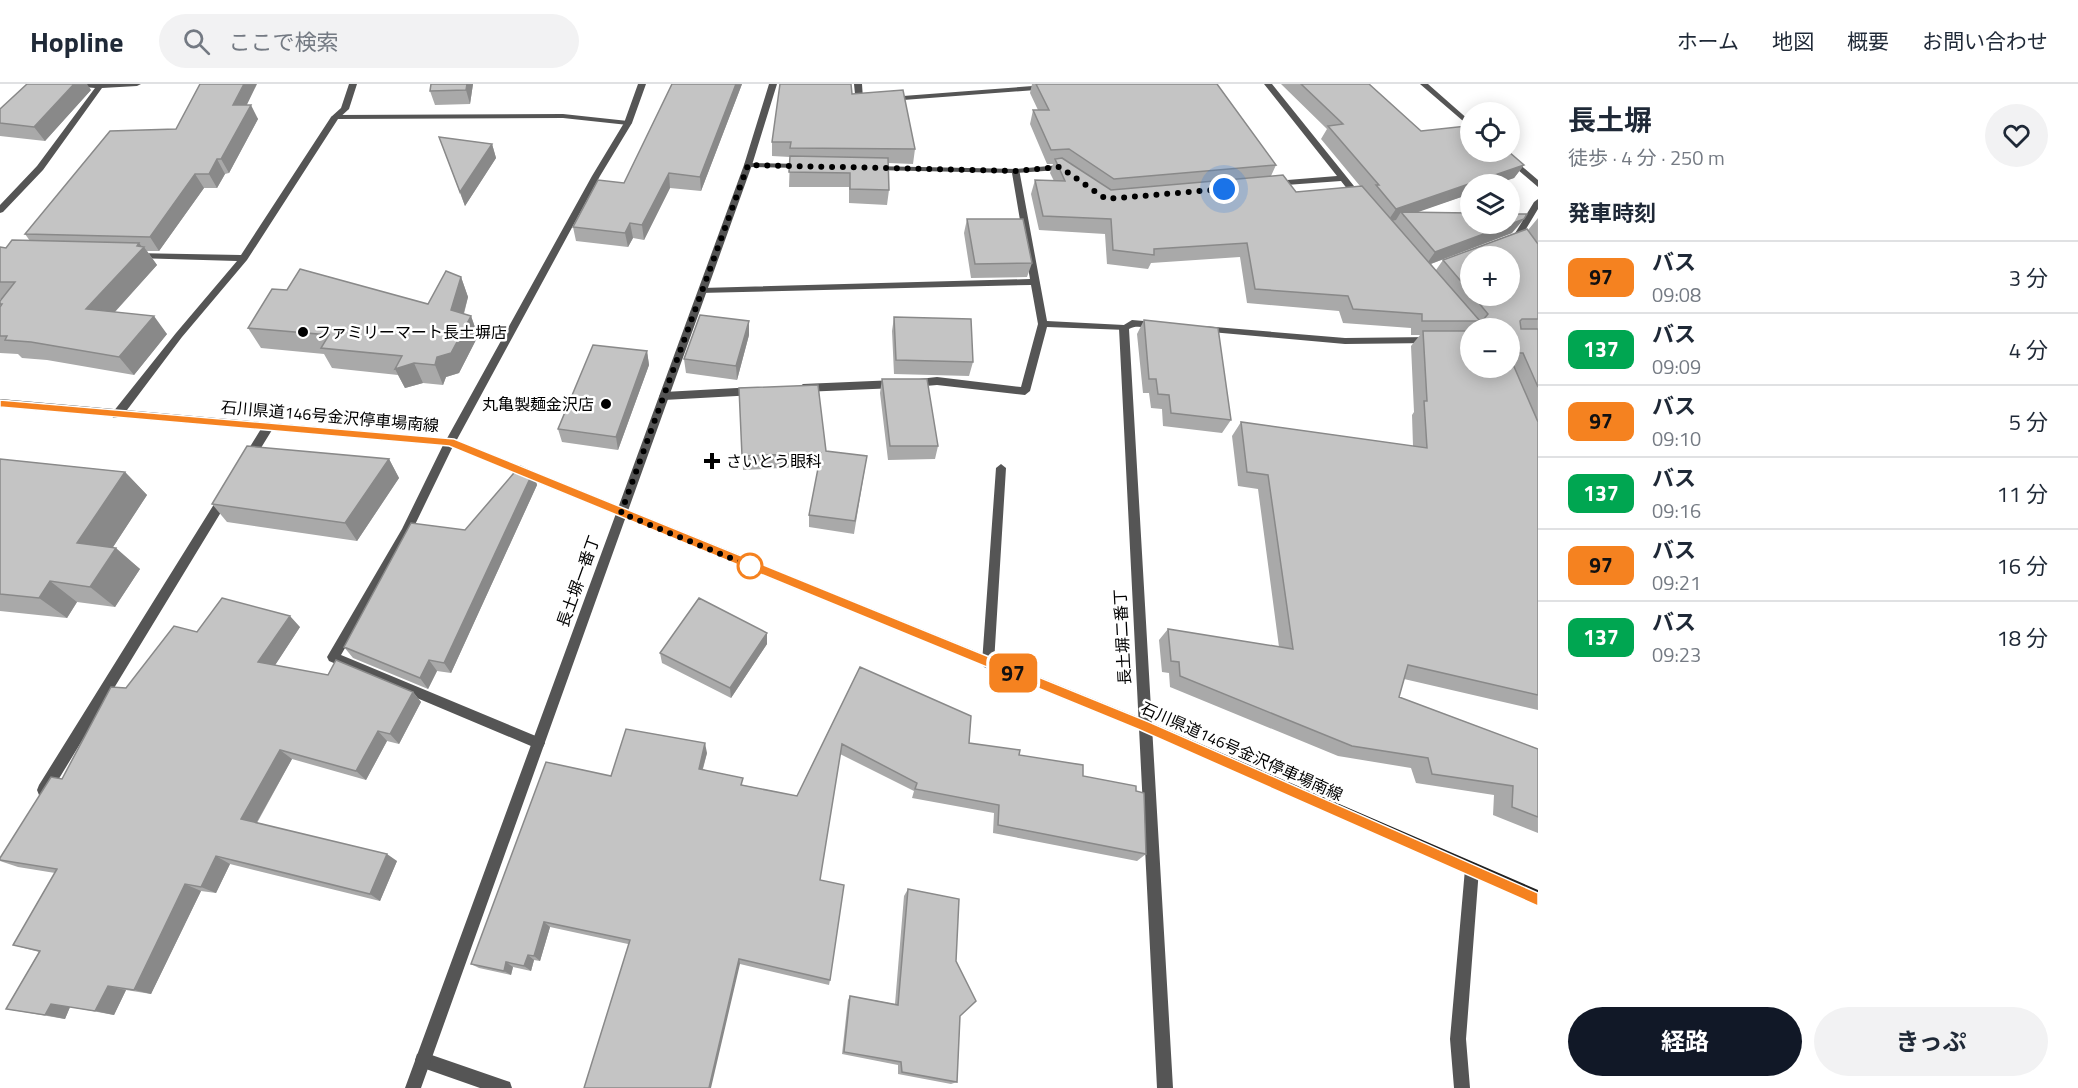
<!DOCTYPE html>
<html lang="ja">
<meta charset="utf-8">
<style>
body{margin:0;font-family:"Titillium Web","Noto Sans JP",sans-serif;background:#f2f2f3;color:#1f2937;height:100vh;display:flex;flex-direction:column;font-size:22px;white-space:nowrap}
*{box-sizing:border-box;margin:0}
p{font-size:20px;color:#747a83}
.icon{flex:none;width:33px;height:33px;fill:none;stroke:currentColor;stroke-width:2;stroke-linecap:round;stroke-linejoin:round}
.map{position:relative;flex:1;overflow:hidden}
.panel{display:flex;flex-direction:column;background:#fff;width:540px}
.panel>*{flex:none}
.badge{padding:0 12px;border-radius:9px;font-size:21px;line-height:39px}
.controls{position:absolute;left:1460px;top:18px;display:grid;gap:12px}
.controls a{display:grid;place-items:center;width:60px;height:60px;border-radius:50%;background:#fff;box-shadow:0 3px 15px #0003;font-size:30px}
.you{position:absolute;width:30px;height:30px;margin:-15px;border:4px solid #fff;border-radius:50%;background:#1a73e8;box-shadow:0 0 0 9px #1a73e833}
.map>.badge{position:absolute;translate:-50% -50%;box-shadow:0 0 0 3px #fff}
h2{padding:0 30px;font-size:22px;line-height:54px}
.round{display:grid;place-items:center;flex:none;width:63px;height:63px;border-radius:32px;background:#f2f2f3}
.overview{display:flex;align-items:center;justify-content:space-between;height:102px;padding:0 30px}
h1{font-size:28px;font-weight:700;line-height:45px}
.action{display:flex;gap:12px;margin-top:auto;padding:12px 30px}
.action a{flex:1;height:69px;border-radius:36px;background:#111827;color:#fff;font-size:24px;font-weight:700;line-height:69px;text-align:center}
.action a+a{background:#f2f2f3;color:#1f2937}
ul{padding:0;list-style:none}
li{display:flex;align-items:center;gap:18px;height:72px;padding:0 30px;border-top:2px solid #e0e1e3}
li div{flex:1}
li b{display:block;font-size:22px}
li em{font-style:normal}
li .badge{min-width:66px;font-weight:700;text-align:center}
header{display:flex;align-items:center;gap:36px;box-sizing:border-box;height:84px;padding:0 30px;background:#fff;border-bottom:2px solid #e0e1e3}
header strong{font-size:28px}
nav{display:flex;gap:33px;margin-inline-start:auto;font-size:21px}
.search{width:420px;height:54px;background:#f2f2f3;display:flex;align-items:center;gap:15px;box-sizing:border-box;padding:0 21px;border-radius:33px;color:#747a83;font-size:22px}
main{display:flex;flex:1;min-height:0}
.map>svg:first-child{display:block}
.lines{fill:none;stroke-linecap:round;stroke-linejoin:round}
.lane{fill:#555;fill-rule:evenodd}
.street{fill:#555;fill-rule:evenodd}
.secondary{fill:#222;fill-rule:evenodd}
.wall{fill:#a9a9a9;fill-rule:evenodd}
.shaded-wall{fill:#898989}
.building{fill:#c4c4c4;stroke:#898989;stroke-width:1.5}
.line{fill:#f58220;stroke:#fff;stroke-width:1.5}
.walk{stroke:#000;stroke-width:6;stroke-dasharray:0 10.8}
.poi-dot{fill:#000;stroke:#fff;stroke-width:2}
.stop-dot{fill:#fff;stroke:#f58220;stroke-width:3}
.labels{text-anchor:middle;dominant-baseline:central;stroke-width:5;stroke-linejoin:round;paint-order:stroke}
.poi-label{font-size:16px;fill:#000;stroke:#fff;text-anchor:start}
.street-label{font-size:16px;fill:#000;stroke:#fff}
</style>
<header>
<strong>Hopline</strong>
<div class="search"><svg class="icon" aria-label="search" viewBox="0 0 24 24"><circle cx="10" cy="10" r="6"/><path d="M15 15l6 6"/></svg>ここで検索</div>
<nav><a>ホーム</a><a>地図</a><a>概要</a><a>お問い合わせ</a></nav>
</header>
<main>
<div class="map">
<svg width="1538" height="1004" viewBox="0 0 1538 1004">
<rect width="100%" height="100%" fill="#fff"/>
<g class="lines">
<path class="lane" d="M 854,0 L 862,0 L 863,15 L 870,15 L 870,19 L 856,20 Z
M 1420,0 L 1428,0 L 1470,37 L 1470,43 Z
M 1046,1 L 1049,1 L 1049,5 L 890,17 L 886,15 L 890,13 Z
M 563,30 L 628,37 L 632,39 L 628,41 L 563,34 L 335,35 L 331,33 L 335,31 Z
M 1497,68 L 1505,68 L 1538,96 L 1538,103 Z
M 745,79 L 805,80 L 809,82 L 805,84 L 748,83 L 744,81 Z
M 870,82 L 1019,85 L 1047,237 L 1124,241 L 1127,242 L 1127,246 L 1047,243 L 1030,307 L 1025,311 L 937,301 L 914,303 L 910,302 L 910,296 L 937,293 L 1021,303 L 1038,240 L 1031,201 L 699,209 L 699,205 L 702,204 L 1030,195 L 1012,89 L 873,86 L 869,84 Z
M 896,296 L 901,300 L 896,304 L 803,308 L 798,304 L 803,300 Z
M 755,303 L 760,307 L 755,311 L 664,316 L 659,312 L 664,308 Z
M 450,354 L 455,358 L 410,451 L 341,571 L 543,655 L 545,659 L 543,663 L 538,665 L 329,577 L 327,573 L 402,445 L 446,355 Z
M 1001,380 L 1006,384 L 994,579 L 992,583 L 988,585 L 984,583 L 982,579 L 996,384 Z
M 423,968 L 504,996 L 510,998 L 512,1004 L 480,1004 L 423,984 L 417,982 L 415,976 L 417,970 Z"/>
<path class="street" d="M 69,0 L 141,0 L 137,2 L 102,4 L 43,86 L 3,128 L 0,129 L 0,121 L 37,82 L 95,4 L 73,2 Z
M 349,0 L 357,0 L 349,25 L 338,35 L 247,176 L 182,253 L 121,334 L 113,334 L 112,331 L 113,328 L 176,249 L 237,177 L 135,174 L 132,173 L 132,169 L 241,171 L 331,33 L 341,24 Z
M 638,0 L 646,0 L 632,39 L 600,92 L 454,361 L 446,361 L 445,358 L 592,92 L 624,39 Z
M 769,0 L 777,0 L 752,81 L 421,1004 L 405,1004 L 744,81 Z
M 1264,0 L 1272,0 L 1362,112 L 1362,116 L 1356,116 L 1341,97 L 1272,102 L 1272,98 L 1275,97 L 1337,92 Z
M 1060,81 L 1069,85 L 1069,89 L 1063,89 L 1058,86 L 1016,89 L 1012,87 L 1016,85 Z
M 1538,115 L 1538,125 L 1520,155 L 1506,158 L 1506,154 L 1514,151 L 1534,118 Z
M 1132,236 L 1156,238 L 1161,241 C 1152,248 1139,239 1129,245 L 1173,1004 L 1157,1004 L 1119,244 Z
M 1203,242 L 1345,254 L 1431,253 L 1436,256 L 1431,259 L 1345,260 L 1200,247 L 1200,243 Z
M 268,339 L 272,340 L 273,343 L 272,346 L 251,380 L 243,380 L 242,377 L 243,374 L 264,340 Z
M 225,408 L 229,409 L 231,412 L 229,415 L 49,711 L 44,713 L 39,711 L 37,706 L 39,701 L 221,409 Z
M 1472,778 L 1477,780 L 1479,785 L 1466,955 L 1470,1004 L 1454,1004 L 1450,955 L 1465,785 L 1467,780 Z"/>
<path class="secondary" d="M 0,315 L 454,355 L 1150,638 L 1538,806 L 1538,821 L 1140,646 L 449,362 L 0,323 Z"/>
</g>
<path class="wall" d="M 431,0 L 473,0 L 470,20 L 435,21 L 430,7 Z
M 672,0 L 742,0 L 701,107 L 670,104 L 644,156 L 633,154 L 628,163 L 576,157 L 573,143 L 624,99 Z
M 1026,0 L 1217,0 L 1276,81 L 1271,92 L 1296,108 L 1360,102 L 1321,55 L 1327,45 L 1281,0 L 1369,0 L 1421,47 L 1470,68 L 1524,81 L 1514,94 L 1496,100 L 1470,100 L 1470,110 L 1416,128 L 1512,149 L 1431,180 L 1436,186 L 1443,176 L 1528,146 L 1538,134 L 1538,626 L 1404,595 L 1399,613 L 1538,665 L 1538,749 L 1493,731 L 1494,711 L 1416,699 L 1411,684 L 1338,672 L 1170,603 L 1169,589 L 1162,588 L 1159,556 L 1168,545 L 1279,563 L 1258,405 L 1238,402 L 1232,352 L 1241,338 L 1413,362 L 1412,331 L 1414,328 L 1411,262 L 1420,251 L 1411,251 L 1411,244 L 1343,239 L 1339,227 L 1247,219 L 1240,173 L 1151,179 L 1148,185 L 1107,180 L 1105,150 L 1039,146 L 1031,110 L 1035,96 L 1054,97 L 1050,89 L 1053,80 L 1047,80 L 1030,40 L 1033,26 L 1038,26 L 1030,9 L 1032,0 ZM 1470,172 L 1509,212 L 1470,212 ZM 1475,243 L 1475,244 L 1509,244 L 1509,284 L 1470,284 L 1470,244 L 1474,244 Z
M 91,6 L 45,57 L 0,52 L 0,25 Z
M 852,10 L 915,65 L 913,80 L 888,79 L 889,106 L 887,121 L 849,119 L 849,103 L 789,103 L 790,73 L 772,72 L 772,58 Z
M 247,21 L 258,35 L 229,89 L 225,90 L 217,104 L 204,104 L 159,167 L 147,167 L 157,181 L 115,228 L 167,250 L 134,291 L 47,276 L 22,274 L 18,270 L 0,269 L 0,217 L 1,215 L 0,215 L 0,163 L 6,164 L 30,157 L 25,150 L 176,45 Z
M 439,53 L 492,60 L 496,74 L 465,122 Z
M 967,135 L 1032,179 L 1027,193 L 971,194 L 964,149 Z
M 461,193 L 468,213 L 464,230 L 471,232 L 478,252 L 459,289 L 446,293 L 443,301 L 423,299 L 405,304 L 398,291 L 332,284 L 324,270 L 261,264 L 248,244 L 428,220 Z
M 894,233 L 973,278 L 969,292 L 894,290 L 892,247 Z
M 1144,236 L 1231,336 L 1222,349 L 1163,342 L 1162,325 L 1151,324 L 1149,309 L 1143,309 L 1137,250 Z
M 749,251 L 737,296 L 686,289 L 684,275 Z
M 647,267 L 649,281 L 618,366 L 562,358 L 558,345 Z
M 882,295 L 938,362 L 935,375 L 888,376 L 880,309 Z
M 739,304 L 826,367 L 867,372 L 854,450 L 809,443 L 809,431 L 819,382 L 743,386 Z
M 0,375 L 125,388 L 147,411 L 113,463 L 140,485 L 115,523 L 77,518 L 67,534 L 0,527 Z
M 389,375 L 399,394 L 357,457 L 227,438 L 212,420 Z
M 533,388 L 537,401 L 451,589 L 437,587 L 428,605 L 353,574 L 344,563 L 465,446 Z
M 300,543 L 275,581 L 413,608 L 421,618 L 399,660 L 387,657 L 366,696 L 292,675 L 257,739 L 397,777 L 380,817 L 230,780 L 216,809 L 201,807 L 151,910 L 126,906 L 114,931 L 70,923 L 65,935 L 6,925 L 39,868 L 13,861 L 55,789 L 18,783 L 0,777 L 62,695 L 126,604 L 197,548 Z
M 767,549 L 767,560 L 731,614 L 662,579 L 660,569 Z
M 860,583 L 969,659 L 1019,671 L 1083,692 L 1136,707 L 1146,770 L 1137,777 L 993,749 L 994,729 L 912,714 L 914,707 L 840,670 L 820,796 L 830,896 L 829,901 L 740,880 L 628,860 L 550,843 L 540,877 L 534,876 L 531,887 L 513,883 L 511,891 L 479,884 L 471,880 L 611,692 L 707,669 L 703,685 L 743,701 L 797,712 Z
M 908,805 L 956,877 L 960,932 L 957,998 L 951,1000 L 898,990 L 898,981 L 842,970 L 848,916 L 850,912 L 895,920 L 904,812 Z"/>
<path class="shaded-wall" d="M 74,0 L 87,0 L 91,6 L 45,57 L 34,43 Z
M 244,0 L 257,0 L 240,35 L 233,21 Z
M 467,0 L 473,0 L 470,20 L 466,6 Z
M 736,0 L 742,0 L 701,107 L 700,93 Z
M 251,21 L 258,35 L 229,89 L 221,75 Z
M 492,60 L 496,74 L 465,122 L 460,108 Z
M 217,75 L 225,90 L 217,104 L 209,90 Z
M 1524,81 L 1514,94 L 1496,100 L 1470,100 L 1470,110 L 1404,133 L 1401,128 L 1396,136 L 1387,138 L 1396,125 Z
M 669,89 L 670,104 L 644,156 L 642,141 Z
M 195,90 L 204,104 L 159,167 L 150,153 Z
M 1524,135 L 1512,149 L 1425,182 L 1435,168 Z
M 630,139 L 633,154 L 628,163 L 625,149 Z
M 139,159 L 143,164 L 144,163 L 157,181 L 101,243 L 86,225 Z
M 461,193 L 468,213 L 459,246 L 451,226 Z
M 154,232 L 167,250 L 134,291 L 119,273 Z
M 471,232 L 478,252 L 459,289 L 446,293 L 443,301 L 435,281 L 437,273 Z
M 749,237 L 749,251 L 737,296 L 736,282 Z
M 647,267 L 649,281 L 618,366 L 616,353 Z
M 414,279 L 423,299 L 405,304 L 395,285 Z
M 389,375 L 399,394 L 357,457 L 345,439 Z
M 125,388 L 147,411 L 102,480 L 77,459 Z
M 533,388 L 537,401 L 451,589 L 444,579 Z
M 116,464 L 140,485 L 115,523 L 90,503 Z
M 50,497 L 77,518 L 67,534 L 39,514 Z
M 290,532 L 300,543 L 270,589 L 258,578 Z
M 767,549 L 767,560 L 731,614 L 730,604 Z
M 429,576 L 437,587 L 428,605 L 420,594 Z
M 413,608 L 421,618 L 399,660 L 390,650 Z
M 378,647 L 387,657 L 366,696 L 356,687 Z
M 705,659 L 707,669 L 700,694 L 699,685 Z
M 280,666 L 292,675 L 254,743 L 241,735 Z
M 387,770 L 397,777 L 380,817 L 370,810 Z
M 216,772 L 230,780 L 216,809 L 201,803 Z
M 185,800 L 201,807 L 151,910 L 134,906 Z
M 544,838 L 550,843 L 540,877 L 534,872 Z
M 528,871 L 534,876 L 531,887 L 524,882 Z
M 739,875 L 740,880 L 711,1004 L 709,1004 Z
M 506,878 L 513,883 L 511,891 L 504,887 Z
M 108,902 L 126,906 L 114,931 L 95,927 Z
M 51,920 L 70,923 L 65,935 L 45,931 Z"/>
<path class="building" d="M 27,0 L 74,0 L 34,43 L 0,39 L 0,25 Z
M 200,0 L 244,0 L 233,21 L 251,21 L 221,75 L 217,75 L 209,90 L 195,90 L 150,153 L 25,150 L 110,47 L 176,45 Z
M 431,0 L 467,0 L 466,6 L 430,7 Z
M 672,0 L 736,0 L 700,93 L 669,89 L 642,141 L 630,139 L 625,149 L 573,143 L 598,96 L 624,99 Z
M 780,0 L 851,0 L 852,10 L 903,6 L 915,65 L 790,64 L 791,58 L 772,58 Z
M 1036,0 L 1217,0 L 1276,81 L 1114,95 L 1069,65 L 1051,66 L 1033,26 L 1049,26 Z
M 1301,0 L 1369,0 L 1421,47 L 1467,42 L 1470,44 L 1470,68 L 1509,68 L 1524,81 L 1396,125 L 1376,101 L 1379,101 L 1328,42 L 1343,40 Z
M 439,53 L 492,60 L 460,108 Z
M 790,72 L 888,74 L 889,106 L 850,105 L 850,89 L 789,88 Z
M 1062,74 L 1111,106 L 1283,91 L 1296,108 L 1362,102 L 1480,237 L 1422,237 L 1422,230 L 1353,225 L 1348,212 L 1255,205 L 1247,159 L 1154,165 L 1154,171 L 1113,166 L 1111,135 L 1043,132 L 1035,96 L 1065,97 L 1055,75 Z
M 1401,128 L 1470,129 L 1470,140 L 1509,140 L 1509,130 L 1527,130 L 1524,135 L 1435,168 Z
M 967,135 L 1023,135 L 1032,179 L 975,180 Z
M 1527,145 L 1538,160 L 1538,235 L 1522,235 L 1520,237 L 1521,245 L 1538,245 L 1538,303 L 1523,269 L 1509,269 L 1509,244 L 1485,244 L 1483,236 L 1488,230 L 1473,212 L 1509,212 L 1509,172 L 1470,172 L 1470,208 L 1443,176 Z
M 12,156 L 139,159 L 137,162 L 144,163 L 86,225 L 154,232 L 119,273 L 31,258 L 5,256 L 7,252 L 0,252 L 0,223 L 2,220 L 0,220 L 0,217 L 15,198 L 0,198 L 0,163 L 6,164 Z
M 300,185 L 428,220 L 446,187 L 461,193 L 451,226 L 471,232 L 451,269 L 437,273 L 435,281 L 414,279 L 395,285 L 402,272 L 321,264 L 329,251 L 248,244 L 272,205 L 287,206 Z
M 700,231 L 749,237 L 736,282 L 684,275 Z
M 894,233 L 971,235 L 973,278 L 896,276 Z
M 1144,236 L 1218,244 L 1231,336 L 1171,329 L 1169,311 L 1158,310 L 1156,295 L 1149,295 Z
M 1423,247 L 1470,247 L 1470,284 L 1509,284 L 1509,271 L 1538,338 L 1538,611 L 1408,581 L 1399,613 L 1538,665 L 1538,733 L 1512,723 L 1513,702 L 1432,690 L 1428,674 L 1352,662 L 1180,592 L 1179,578 L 1171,577 L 1168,545 L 1293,565 L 1268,391 L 1247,388 L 1241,338 L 1427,364 L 1424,317 L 1427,317 Z
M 593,261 L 647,267 L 616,353 L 558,345 Z
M 882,295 L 927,295 L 938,362 L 890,362 Z
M 818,301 L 826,367 L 867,372 L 855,437 L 809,431 L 821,369 L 742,372 L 739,304 Z
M 247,362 L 389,375 L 345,439 L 212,420 Z
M 0,375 L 125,388 L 77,459 L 116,464 L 90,503 L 50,497 L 39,514 L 0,510 Z
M 520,382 L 533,388 L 444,579 L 429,576 L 420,594 L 344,563 L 411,439 L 465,446 Z
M 222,514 L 290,532 L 258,578 L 328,591 L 336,576 L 413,608 L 390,650 L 378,647 L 356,687 L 280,666 L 241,735 L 387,770 L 370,810 L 216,772 L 201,803 L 185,800 L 134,906 L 108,902 L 95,927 L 51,920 L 45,931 L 6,925 L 40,867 L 13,861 L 57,785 L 0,776 L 0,774 L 51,693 L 62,695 L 111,603 L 126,604 L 174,542 L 197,548 Z
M 699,514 L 767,549 L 730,604 L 660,569 Z
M 860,583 L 971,632 L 969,659 L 1020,666 L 1019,671 L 1083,681 L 1083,692 L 1136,702 L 1136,707 L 1144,709 L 1146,770 L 998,741 L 999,721 L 915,705 L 917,699 L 842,660 L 820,796 L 844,801 L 830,896 L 739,875 L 709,1004 L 584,1004 L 630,856 L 544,838 L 534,872 L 528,871 L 524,882 L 506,878 L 504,887 L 471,880 L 546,678 L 611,692 L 626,645 L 705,659 L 699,685 L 743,694 L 741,701 L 797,712 Z
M 908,805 L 959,815 L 956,877 L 976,917 L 960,932 L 957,998 L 902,988 L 901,978 L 844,968 L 850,912 L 898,921 Z"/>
<path class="line" d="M 0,316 L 454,355 L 1149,638 L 1538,809 L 1538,822 L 1140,646 L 449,362 L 0,323 Z"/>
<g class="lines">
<path class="walk" d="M 750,482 L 621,429 L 748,81 L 1016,87 L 1060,83 L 1106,115 L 1224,105"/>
</g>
<g class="poi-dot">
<circle cx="303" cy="248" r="6"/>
<circle cx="606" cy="320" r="6"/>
<path d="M709 368h6v6h6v6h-6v6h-6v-6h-6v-6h6z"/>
</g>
<circle class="stop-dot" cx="750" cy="482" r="12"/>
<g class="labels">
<g class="poi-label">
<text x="315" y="248">ファミリーマート長土塀店</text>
<text x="594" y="320" text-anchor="end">丸亀製麺金沢店</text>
<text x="726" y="377">さいとう眼科</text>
</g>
<g class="street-label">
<text transform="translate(330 332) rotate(5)">石川県道146号金沢停車場南線</text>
<text transform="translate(578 497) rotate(-70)">長土塀一番丁</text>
<text transform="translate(1122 553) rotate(-93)">長土塀二番丁</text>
<text transform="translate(1242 667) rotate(24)">石川県道146号金沢停車場南線</text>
</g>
</g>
</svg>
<div class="controls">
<a><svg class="icon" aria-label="locate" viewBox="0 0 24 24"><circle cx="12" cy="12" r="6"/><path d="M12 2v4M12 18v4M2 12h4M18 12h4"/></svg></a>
<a><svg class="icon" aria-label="layers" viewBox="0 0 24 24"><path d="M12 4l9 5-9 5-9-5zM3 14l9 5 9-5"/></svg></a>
<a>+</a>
<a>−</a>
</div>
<div class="you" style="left:1224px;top:105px"></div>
<b class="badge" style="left:1013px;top:589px;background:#f58220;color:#111">97</b>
</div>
<section class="panel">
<div class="overview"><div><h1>長土塀</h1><p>徒歩 · 4 分 · 250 m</p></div><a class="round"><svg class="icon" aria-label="heart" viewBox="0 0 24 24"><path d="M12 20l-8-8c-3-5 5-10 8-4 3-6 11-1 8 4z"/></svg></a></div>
<h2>発車時刻</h2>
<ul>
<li><span class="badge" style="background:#f58220;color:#111">97</span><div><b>バス</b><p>09:08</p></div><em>3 分</em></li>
<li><span class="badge" style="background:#00a651;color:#fff">137</span><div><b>バス</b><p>09:09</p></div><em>4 分</em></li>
<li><span class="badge" style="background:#f58220;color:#111">97</span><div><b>バス</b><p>09:10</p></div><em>5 分</em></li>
<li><span class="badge" style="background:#00a651;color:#fff">137</span><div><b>バス</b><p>09:16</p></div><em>11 分</em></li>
<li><span class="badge" style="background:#f58220;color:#111">97</span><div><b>バス</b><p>09:21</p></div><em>16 分</em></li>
<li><span class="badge" style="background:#00a651;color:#fff">137</span><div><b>バス</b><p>09:23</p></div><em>18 分</em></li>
</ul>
<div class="action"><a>経路</a><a>きっぷ</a></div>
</section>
</main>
